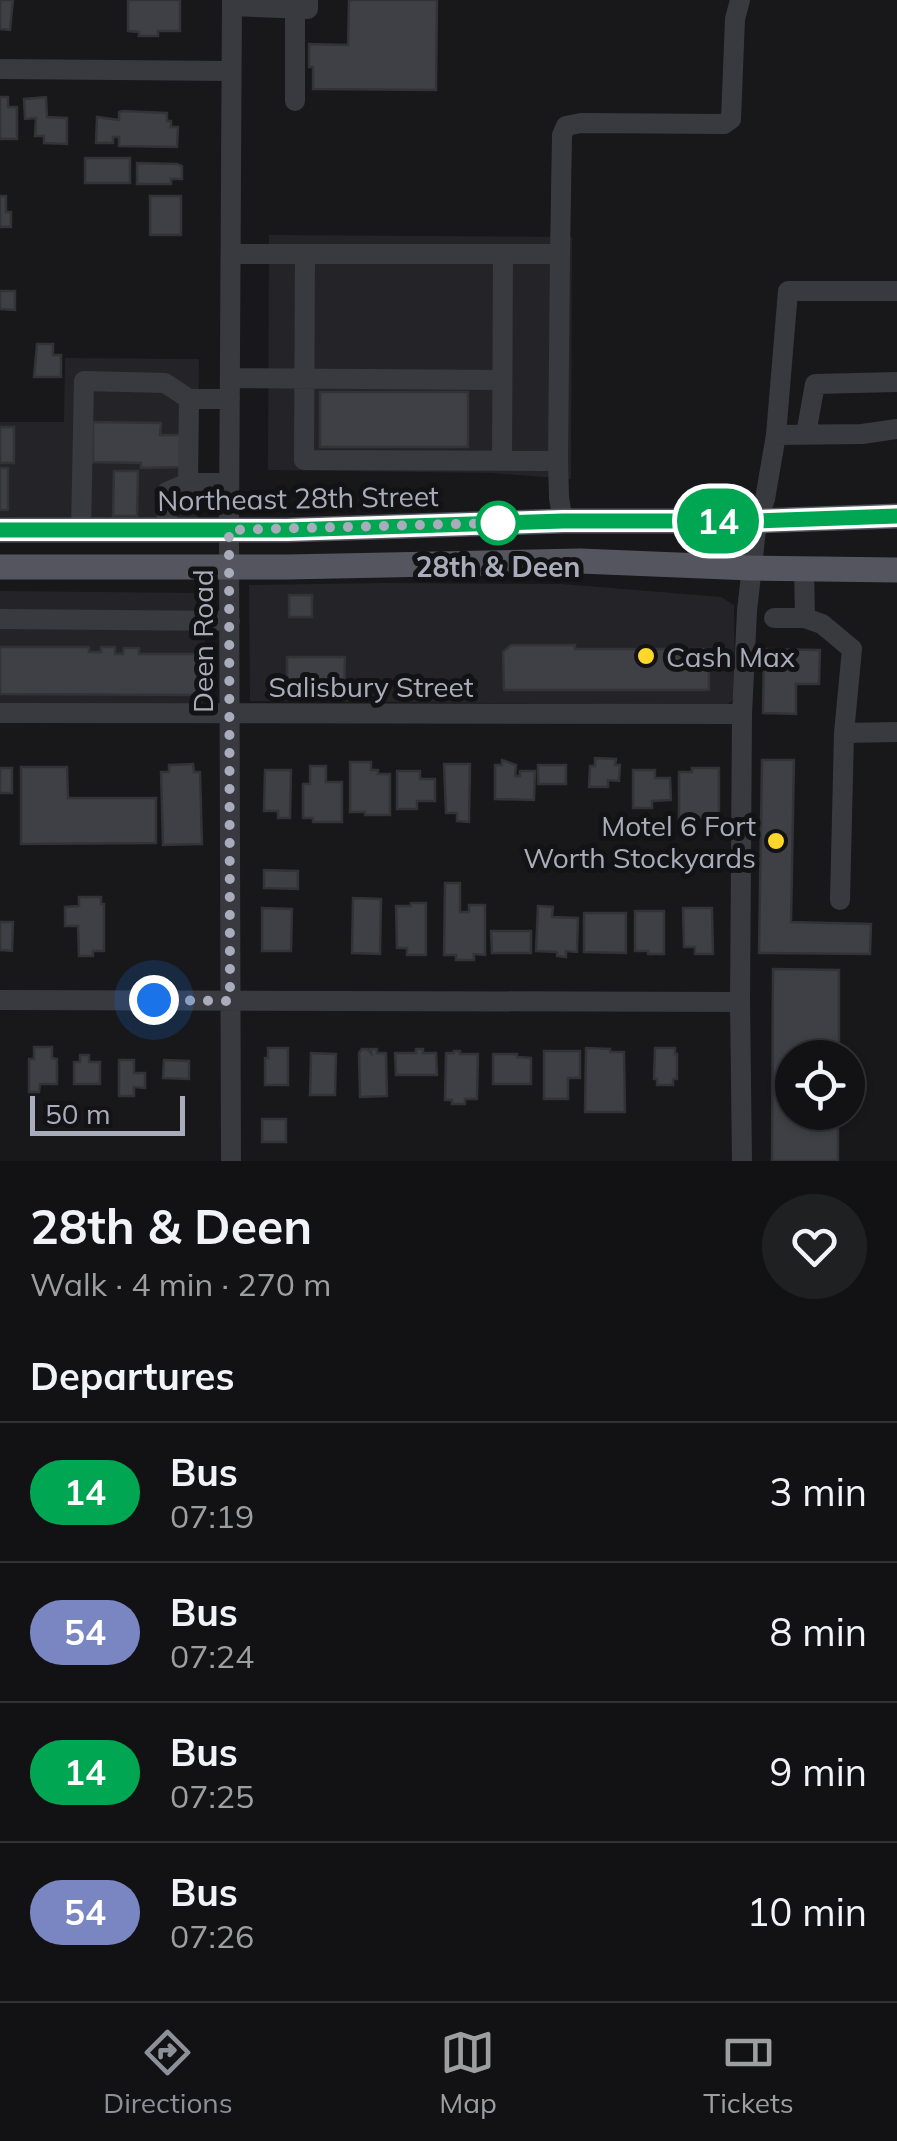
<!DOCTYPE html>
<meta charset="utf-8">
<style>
body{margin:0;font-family:Mulish,sans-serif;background:#1f2022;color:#f1f3f6;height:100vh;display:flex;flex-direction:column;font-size:38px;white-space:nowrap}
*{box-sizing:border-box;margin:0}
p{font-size:32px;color:#9c9ea0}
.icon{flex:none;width:55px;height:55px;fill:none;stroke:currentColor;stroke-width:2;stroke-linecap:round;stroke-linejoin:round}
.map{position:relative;height:1161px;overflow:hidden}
.sheet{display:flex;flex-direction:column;background:#121214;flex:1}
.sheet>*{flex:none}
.badge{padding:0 20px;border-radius:32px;font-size:35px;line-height:65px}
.buttons{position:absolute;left:775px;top:1040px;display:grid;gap:20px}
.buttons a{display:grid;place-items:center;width:90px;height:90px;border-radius:50%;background:#121214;box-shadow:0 2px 8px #0004,0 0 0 2px #313234;font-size:50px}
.scale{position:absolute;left:30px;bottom:25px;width:155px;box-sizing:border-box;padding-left:10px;border:5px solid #a9acbb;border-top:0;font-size:28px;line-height:35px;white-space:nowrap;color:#a9acbb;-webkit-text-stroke:8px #131315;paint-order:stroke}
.you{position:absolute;width:50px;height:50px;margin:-25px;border:8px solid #fff;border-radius:50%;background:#1a73e8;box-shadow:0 0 0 15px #1a73e833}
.map>.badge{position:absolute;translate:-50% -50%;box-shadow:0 0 0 5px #fff}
h2{padding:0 30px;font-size:38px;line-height:90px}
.round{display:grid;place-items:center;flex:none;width:105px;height:105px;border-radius:52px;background:#1f2022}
.head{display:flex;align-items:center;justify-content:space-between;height:170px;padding:0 30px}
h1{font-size:48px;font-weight:700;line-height:75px}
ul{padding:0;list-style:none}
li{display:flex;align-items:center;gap:30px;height:140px;padding:0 30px;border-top:2px solid #313234}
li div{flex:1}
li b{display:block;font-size:38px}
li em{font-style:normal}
li .badge{min-width:110px;font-weight:700;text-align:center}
.tabs{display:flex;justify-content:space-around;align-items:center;height:140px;border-top:2px solid #313234;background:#121214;font-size:28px;color:#9c9ea0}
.tabs a{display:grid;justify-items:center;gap:5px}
.tabs .current{color:#8c9099}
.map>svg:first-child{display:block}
.built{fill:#242428}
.building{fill:#3f4045;stroke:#323237;stroke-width:2.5}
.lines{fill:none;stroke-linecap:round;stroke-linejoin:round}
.minor{stroke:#393940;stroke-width:20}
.major{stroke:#54555f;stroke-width:25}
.line-casing{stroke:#fff;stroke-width:22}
.line{stroke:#00a651;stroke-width:15}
.walk{stroke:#a9acbb;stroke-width:10;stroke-dasharray:0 18}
.stop-dot{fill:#fff;stroke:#00a651;stroke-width:5}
.poi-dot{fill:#ffd72b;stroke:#131315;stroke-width:4}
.labels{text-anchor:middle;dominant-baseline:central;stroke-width:10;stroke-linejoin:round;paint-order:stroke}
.street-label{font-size:28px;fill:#a9acbb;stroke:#131315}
.stop-label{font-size:28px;font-weight:bold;fill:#a9acbb;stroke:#131315}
.poi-label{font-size:28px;fill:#a9acbb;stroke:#131315;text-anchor:start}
</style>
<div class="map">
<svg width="897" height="1161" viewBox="0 0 897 1161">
<rect width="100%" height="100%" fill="#18181a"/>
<path class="built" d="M 269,235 L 572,237 L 571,479 L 491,473 L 268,470 Z
M 65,358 L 199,359 L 197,519 L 0,517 L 0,422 L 64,422 Z
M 383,583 L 562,584 L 721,597 L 734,605 L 735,698 L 727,705 L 250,701 L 249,585 Z
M 0,591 L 198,593 L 206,606 L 203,703 L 0,705 Z"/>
<path class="building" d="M 0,0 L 13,0 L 10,30 L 0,29 Z
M 128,0 L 180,0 L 180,31 L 158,31 L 158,36 L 139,36 L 139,32 L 128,31 Z
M 349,0 L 437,0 L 436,90 L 313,89 L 313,67 L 309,67 L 309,44 L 348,45 Z
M 0,97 L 8,97 L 8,107 L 17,107 L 17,139 L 0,139 Z
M 46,97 L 47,117 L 67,118 L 67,144 L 44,143 L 44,136 L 35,136 L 36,118 L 25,119 L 24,99 Z
M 123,111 L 167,113 L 167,121 L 171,121 L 171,127 L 178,127 L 177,147 L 119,146 L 119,137 L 113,137 L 113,143 L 96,143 L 97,117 L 119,120 L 119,112 Z
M 85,158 L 130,158 L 130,183 L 85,183 Z
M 137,163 L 177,164 L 182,166 L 182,179 L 171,179 L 171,184 L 137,184 Z
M 0,196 L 6,196 L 6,212 L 11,212 L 11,227 L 0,227 Z
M 150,196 L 181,196 L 181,235 L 150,235 Z
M 0,291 L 15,291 L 15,310 L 0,309 Z
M 37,344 L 53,344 L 53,355 L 61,355 L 61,377 L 34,377 Z
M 320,392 L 468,392 L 468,447 L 320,447 Z
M 93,422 L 161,423 L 160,435 L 183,435 L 182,467 L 141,468 L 141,463 L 93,462 Z
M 0,427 L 14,427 L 14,463 L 0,463 Z
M 0,468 L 8,468 L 8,510 L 0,510 Z
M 114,471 L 138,471 L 137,516 L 113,516 Z
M 289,595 L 312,595 L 312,617 L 289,617 Z
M 511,645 L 575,645 L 575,649 L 709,649 L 709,690 L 504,690 L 503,652 Z
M 0,647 L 89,647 L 89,652 L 101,652 L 101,647 L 115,647 L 115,654 L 123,654 L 124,648 L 139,648 L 139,654 L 203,654 L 203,695 L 0,694 Z
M 764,649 L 820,650 L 819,684 L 796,684 L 796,714 L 763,713 Z
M 287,657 L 345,657 L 344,696 L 287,696 Z
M 595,758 L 616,759 L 615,765 L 620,765 L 619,781 L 608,780 L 608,787 L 589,787 L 590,766 L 595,766 Z
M 502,760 L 516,765 L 515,776 L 520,776 L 520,771 L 535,771 L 534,800 L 495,799 L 495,765 L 502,765 Z
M 762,760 L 794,760 L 791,922 L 871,924 L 870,954 L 759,953 Z
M 350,762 L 371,762 L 371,770 L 378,770 L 378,774 L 390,774 L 390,815 L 365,815 L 365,812 L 350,812 Z
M 193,764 L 194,772 L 200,772 L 202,844 L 163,845 L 161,772 L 169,772 L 169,765 Z
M 444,764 L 470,764 L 469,822 L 457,821 L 457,813 L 446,813 Z
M 538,765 L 566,765 L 566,784 L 538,784 Z
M 310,766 L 326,766 L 326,782 L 342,782 L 342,822 L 313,822 L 313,818 L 303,818 L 303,784 L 310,784 Z
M 21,767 L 67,767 L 68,798 L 156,798 L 156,843 L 21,844 Z
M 0,768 L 12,768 L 12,793 L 0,793 Z
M 692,768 L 719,768 L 719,818 L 679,818 L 679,772 L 692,772 Z
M 265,770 L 291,770 L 290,818 L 278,818 L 278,811 L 264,811 Z
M 633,770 L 655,770 L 655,778 L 670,778 L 671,800 L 652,801 L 652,808 L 633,808 Z
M 397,771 L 420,771 L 420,779 L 435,779 L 435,801 L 417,801 L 417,809 L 397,809 Z
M 264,870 L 298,871 L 298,889 L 264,888 Z
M 445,883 L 460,883 L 460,912 L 469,912 L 469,905 L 485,905 L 485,955 L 474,954 L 474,960 L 456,960 L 456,955 L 444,955 Z
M 79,897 L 101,897 L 101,904 L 104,904 L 104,951 L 93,951 L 93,956 L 79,956 L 78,926 L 65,926 L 65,907 L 79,906 Z
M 353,898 L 381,899 L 380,954 L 352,953 Z
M 411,903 L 426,903 L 426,955 L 407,955 L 407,948 L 397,948 L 396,906 L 411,906 Z
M 538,906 L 553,907 L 552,917 L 578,918 L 577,952 L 566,951 L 566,957 L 557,956 L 557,952 L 536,951 Z
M 262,908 L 292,909 L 291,951 L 262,951 Z
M 683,908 L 712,908 L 713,954 L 695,954 L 695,947 L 684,947 Z
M 635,911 L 664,911 L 664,954 L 648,954 L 648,951 L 635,951 Z
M 584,913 L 626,913 L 626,953 L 584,952 Z
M 0,922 L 13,922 L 12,951 L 0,950 Z
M 491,931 L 531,931 L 531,953 L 492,953 Z
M 773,969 L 839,970 L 839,1058 L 792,1058 L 792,1112 L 838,1112 L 838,1161 L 772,1161 Z
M 34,1047 L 52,1047 L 52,1058 L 57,1059 L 57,1084 L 40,1084 L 39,1092 L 29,1092 L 29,1059 L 34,1059 Z
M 268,1048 L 288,1048 L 288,1085 L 265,1085 L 265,1058 L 268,1058 Z
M 586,1048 L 610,1049 L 610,1052 L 624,1052 L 625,1112 L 585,1112 Z
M 655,1048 L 675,1048 L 675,1054 L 677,1054 L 677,1079 L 673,1079 L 673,1085 L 657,1085 L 657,1079 L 654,1079 Z
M 362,1049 L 367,1049 L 371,1053 L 370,1049 L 377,1049 L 377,1053 L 386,1053 L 387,1096 L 360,1097 L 359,1053 Z
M 416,1049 L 423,1049 L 423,1053 L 436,1053 L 437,1075 L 396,1075 L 395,1053 L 416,1053 Z
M 454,1051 L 460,1051 L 460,1054 L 478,1054 L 477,1099 L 465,1099 L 465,1104 L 452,1104 L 452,1100 L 445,1100 L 446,1053 L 454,1053 Z
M 544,1051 L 580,1051 L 580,1078 L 568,1078 L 568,1099 L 544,1099 Z
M 311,1053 L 336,1054 L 335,1095 L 310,1095 Z
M 493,1054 L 517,1054 L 517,1057 L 531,1058 L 531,1084 L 493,1084 Z
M 80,1055 L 89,1055 L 89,1062 L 100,1062 L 100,1084 L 74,1084 L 74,1062 L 80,1062 Z
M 119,1060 L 134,1060 L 134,1073 L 145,1073 L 145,1088 L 134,1087 L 134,1096 L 119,1096 Z
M 164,1060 L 189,1061 L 189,1079 L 163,1078 Z
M 262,1119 L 286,1119 L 286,1142 L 262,1142 Z"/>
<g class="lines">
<path class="minor" d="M 232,6 L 308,9 L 308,0
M 0,69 L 231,71
M 295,101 L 295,8
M 231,254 L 560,254 L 558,461 L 559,498 L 563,521
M 305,254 L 304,460 L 558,461
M 560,254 L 562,135 L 566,126 L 581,123 L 724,124 L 731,119 L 735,19 L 740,0
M 230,378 L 502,380
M 806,434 L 815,384 L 897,382
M 776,435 L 862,434 L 897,429
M 502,461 L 503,254
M 229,483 L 188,483 L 189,399 L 230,399
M 81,530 L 84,381 L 165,383 L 189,399
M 167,530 L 167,492 L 188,483
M 804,568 L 805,618 L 822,624 L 852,649 L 844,733
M 774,618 L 805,618
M 0,619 L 230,621
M 0,713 L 742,714
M 840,900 L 844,733 L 897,732
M 0,1000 L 740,1002
M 231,1161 L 229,530 L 232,0
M 742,1161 L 740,1002 L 742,714 L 747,611 L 757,521 L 765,499 L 776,435 L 788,291 L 897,291"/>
<path class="major" d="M 0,530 L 287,530 L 563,521 L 757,521 L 897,516
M 0,567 L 287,567 L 580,561 L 751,568 L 897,570"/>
</g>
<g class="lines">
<defs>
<path id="line" d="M 0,530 L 287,530 L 563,521 L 757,521 L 897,516"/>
</defs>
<use href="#line" class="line-casing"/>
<use href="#line" class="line"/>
<path class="walk" d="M 154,1000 L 230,1001 L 229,530 L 498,523"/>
</g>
<circle class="stop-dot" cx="498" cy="523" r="20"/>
<g class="poi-dot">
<circle cx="646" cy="656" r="10"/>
<circle cx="776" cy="841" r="10"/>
</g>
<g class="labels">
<g class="street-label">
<text transform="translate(298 498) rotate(-1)">Northeast 28th Street</text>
<text transform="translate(202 641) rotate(-90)">Deen Road</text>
<text x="371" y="686">Salisbury Street</text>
</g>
<g class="stop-label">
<text x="498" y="566">28th &amp; Deen</text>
</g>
<g class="poi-label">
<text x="666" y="656">Cash Max</text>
<text x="756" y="825" text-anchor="end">Motel 6 Fort<tspan x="756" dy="32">Worth Stockyards</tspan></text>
</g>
</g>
</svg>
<div class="buttons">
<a><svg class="icon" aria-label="locate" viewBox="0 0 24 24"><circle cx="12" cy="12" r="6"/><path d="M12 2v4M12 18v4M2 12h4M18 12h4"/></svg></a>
</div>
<div class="scale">50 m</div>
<div class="you" style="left:154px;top:1000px"></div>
<b class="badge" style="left:718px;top:521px;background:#00a651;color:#fff">14</b>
</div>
<section class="sheet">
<div class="head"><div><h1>28th &amp; Deen</h1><p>Walk · 4 min · 270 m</p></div><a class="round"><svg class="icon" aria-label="heart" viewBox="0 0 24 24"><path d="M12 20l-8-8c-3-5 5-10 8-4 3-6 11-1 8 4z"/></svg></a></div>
<h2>Departures</h2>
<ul>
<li><span class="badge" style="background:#00a651;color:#fff">14</span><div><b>Bus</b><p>07:19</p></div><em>3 min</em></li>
<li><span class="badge" style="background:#7986c2;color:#fff">54</span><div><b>Bus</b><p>07:24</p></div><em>8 min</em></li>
<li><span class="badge" style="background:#00a651;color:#fff">14</span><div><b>Bus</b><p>07:25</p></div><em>9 min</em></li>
<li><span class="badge" style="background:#7986c2;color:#fff">54</span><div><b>Bus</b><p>07:26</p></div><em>10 min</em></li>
</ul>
</section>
<nav class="tabs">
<a class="current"><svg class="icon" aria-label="directions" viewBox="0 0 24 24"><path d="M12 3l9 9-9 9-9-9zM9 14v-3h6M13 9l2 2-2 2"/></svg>Directions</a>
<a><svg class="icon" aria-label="map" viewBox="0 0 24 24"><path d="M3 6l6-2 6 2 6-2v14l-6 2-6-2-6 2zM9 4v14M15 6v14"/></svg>Map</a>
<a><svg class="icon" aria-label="tickets" viewBox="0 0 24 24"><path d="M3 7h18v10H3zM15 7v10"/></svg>Tickets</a>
</nav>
